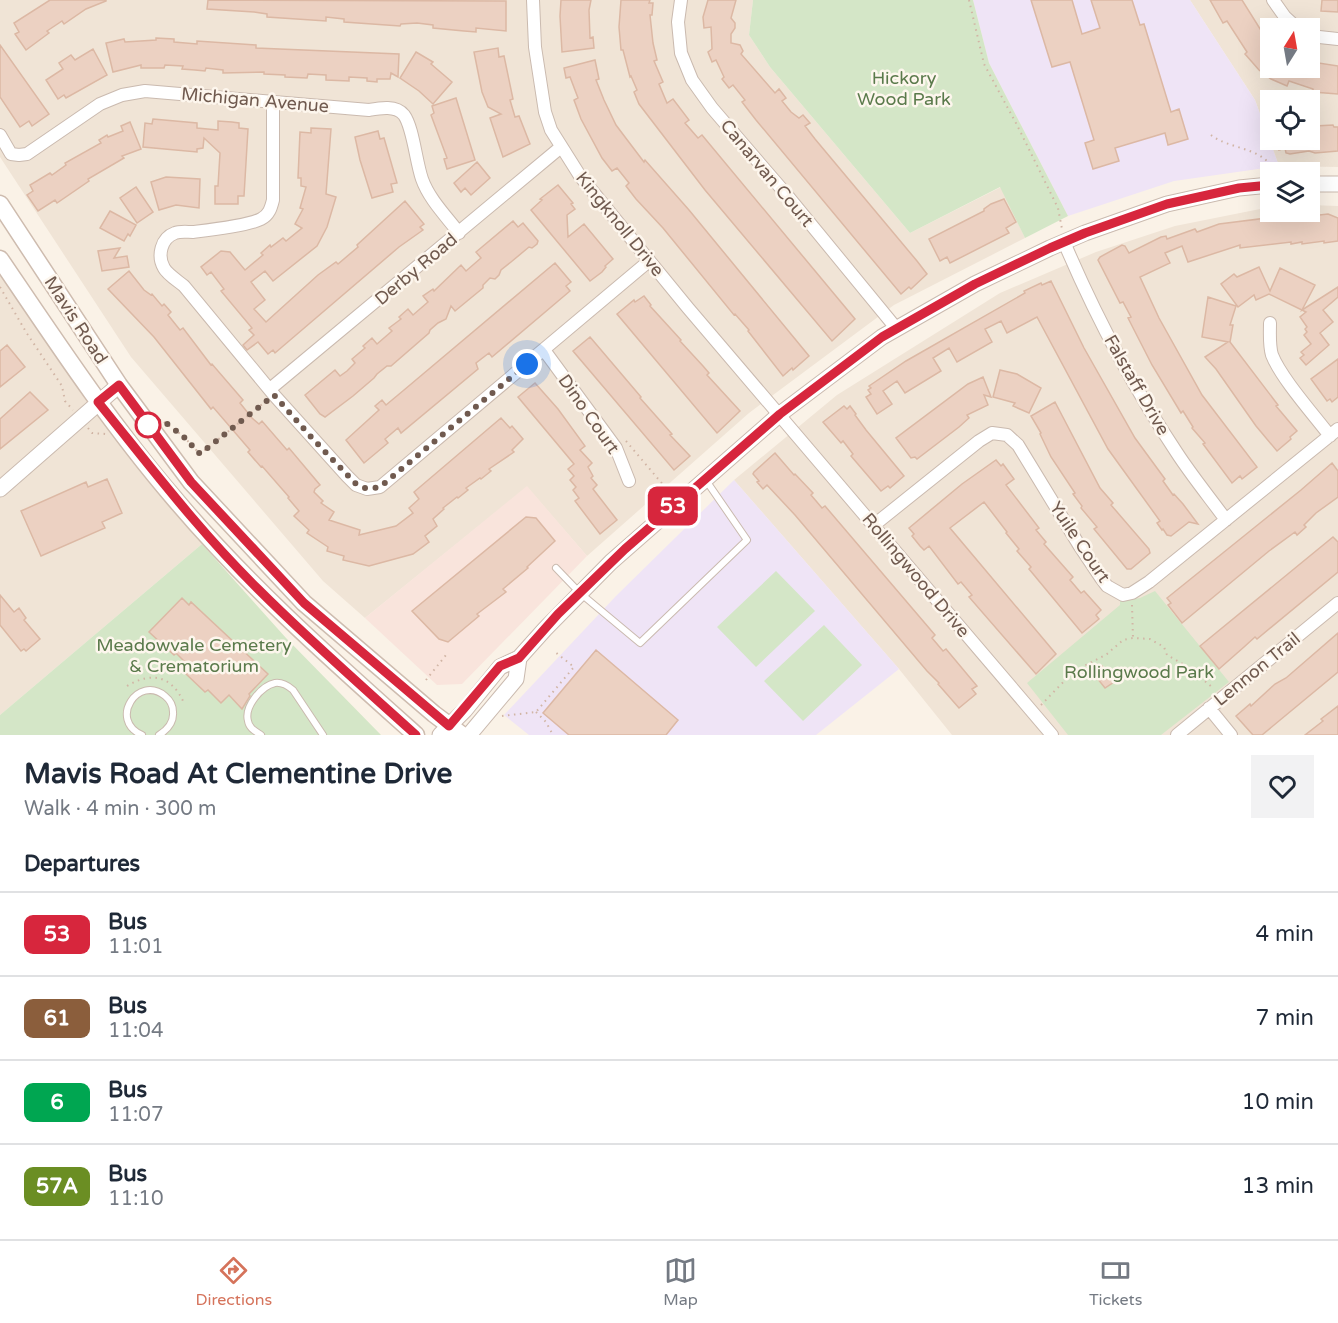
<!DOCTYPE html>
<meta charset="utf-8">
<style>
body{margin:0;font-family:"Varela Round",sans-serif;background:#f2f2f3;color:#1f2937;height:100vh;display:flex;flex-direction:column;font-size:22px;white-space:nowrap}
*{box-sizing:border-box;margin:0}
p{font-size:20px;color:#747a83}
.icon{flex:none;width:33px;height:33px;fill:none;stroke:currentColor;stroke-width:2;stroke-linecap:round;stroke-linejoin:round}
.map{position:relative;height:735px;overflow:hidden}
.side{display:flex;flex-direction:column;background:#fff;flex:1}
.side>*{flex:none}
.badge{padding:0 12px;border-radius:9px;font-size:21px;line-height:39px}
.needle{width:39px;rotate:11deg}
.tools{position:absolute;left:1260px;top:18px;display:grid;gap:12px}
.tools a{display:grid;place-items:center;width:60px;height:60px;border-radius:0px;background:#fff;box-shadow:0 6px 24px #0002;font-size:30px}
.you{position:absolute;width:30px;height:30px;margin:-15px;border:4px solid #fff;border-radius:50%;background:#1a73e8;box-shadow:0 0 0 9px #1a73e833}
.map>.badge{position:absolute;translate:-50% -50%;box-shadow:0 0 0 3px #fff}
h2{padding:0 24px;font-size:22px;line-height:54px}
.round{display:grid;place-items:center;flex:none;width:63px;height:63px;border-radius:0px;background:#f2f2f3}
.head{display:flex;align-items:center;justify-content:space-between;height:102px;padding:0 24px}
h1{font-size:28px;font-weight:700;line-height:45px}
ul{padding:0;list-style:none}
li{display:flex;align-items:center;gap:18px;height:84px;padding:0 24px;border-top:2px solid #e0e1e3}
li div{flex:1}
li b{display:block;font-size:22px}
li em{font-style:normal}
li .badge{min-width:66px;font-weight:700;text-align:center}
.dock{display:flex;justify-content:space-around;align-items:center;height:84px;border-top:2px solid #e0e1e3;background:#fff;font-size:16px;color:#747a83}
.dock a{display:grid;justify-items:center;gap:3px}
.dock .on{color:#d5735b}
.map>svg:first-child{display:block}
.residential{fill:#f0e4d6;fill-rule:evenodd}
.commercial{fill:#f9e4dc}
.education{fill:#efe4f6}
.green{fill:#d4e6c7}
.building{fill:#ecd1c2;stroke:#dcb8a4;stroke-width:1.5}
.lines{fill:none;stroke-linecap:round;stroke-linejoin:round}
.service-casing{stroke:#cabaaf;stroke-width:8}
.minor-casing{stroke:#cabaaf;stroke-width:14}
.tertiary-casing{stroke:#cabaaf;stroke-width:17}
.secondary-casing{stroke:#cebcaf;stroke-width:19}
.path{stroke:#d1b5a5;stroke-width:2;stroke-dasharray:1.5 4.5;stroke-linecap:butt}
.service{stroke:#fff;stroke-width:6}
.minor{stroke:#fff;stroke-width:12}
.tertiary{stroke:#fff;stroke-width:15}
.secondary{stroke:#fff;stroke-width:16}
.line-casing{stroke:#fff;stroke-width:14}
.line{stroke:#d7263d;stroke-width:9}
.walk{stroke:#705a4f;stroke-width:6;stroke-dasharray:0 10.8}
.stop-dot{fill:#fff;stroke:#d7263d;stroke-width:3}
.labels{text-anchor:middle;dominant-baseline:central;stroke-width:5;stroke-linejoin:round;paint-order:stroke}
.park-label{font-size:18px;fill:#5a7a4b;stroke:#fdf6ed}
.street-label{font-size:18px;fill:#705a4f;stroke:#fdf6ed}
</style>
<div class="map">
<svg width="1338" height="735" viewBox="0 0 1338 735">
<rect width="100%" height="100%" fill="#faf2e7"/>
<path class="residential" d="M 0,0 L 753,0 L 749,35 L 770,67 L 910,233 L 1001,187 L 1025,238 L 894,305 L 749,413 L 587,556 L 527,487 L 365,618 L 323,581 L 131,357 L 0,157 Z
M 1190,0 L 1338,0 L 1338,167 L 1279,166 L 1255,100 ZM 1270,28 L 1310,28 L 1310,68 L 1270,68 ZM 1270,100 L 1310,100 L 1310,140 L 1270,140 Z
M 1310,205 L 1338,206 L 1338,735 L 952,735 L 899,669 L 734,480 L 837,395 L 1000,293 L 1096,252 L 1175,226 L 1270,207 L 1270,212 L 1310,212 Z
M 0,272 L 202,544 L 0,715 Z"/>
<path class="commercial" d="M 527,486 L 587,556 L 462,684 L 437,685 L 365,618 Z"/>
<path class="education" d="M 973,0 L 1190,0 L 1255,100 L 1279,166 L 1174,181 L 1068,216 L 989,63 Z
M 734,480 L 899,669 L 816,735 L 529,735 L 504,715 L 616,596 Z"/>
<path class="green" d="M 753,0 L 973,0 L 989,63 L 1068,216 L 1025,238 L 1000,187 L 910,233 L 770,67 L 749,35 Z
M 202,544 L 286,638 L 381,735 L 0,735 L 0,715 Z
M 776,571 L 815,611 L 756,667 L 717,627 Z
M 1155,591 L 1229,682 L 1161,735 L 1068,735 L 1027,683 L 1120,605 L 1120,601 L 1140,598 Z
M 824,625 L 862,665 L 803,721 L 764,681 Z"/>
<path class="building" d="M 50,0 L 106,0 L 106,1 L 86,9 L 64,24 L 62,21 L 47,31 L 49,33 L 26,50 L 15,34 L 19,32 L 14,23 Z
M 208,0 L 506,1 L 506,31 L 476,28 L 476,32 L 464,31 L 433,28 L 433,25 L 417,23 L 401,24 L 400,26 L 344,22 L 344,19 L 326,17 L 326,21 L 267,17 L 267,14 L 254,12 L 207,9 Z
M 561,0 L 591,0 L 589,10 L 590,38 L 593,37 L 594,48 L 562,52 L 560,16 Z
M 621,0 L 650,0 L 649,3 L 653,3 L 652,15 L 650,15 L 653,43 L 657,60 L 654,61 L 663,82 L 659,84 L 667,103 L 673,99 L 689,120 L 685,123 L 698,138 L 702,135 L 855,319 L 832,341 L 705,190 L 639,104 L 634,92 L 637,90 L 631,76 L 630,77 L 623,50 L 621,50 L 619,27 Z
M 708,0 L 736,0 L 731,18 L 735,23 L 735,28 L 731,34 L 731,43 L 740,45 L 743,51 L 741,54 L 775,93 L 779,89 L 786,98 L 782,101 L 791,112 L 799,118 L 803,115 L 810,123 L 805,126 L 815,139 L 917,261 L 927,274 L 911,289 L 909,287 L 901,294 L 756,120 L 742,102 L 745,100 L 733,85 L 729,88 L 722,79 L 724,77 L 716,60 L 712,62 L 708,52 L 712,49 L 711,27 L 704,28 L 703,17 Z
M 1031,0 L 1072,0 L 1082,34 L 1100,28 L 1091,0 L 1132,0 L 1140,25 L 1144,24 L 1171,112 L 1179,109 L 1188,139 L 1168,145 L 1165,133 L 1115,148 L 1119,161 L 1093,169 L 1085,143 L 1094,140 L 1070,62 L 1052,67 Z
M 1210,0 L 1242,0 L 1262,32 L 1270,40 L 1270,68 L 1310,68 L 1310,63 L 1318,66 L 1319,63 L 1338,66 L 1338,94 L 1313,92 L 1313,89 L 1289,81 L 1287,86 L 1271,79 L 1259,70 L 1245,54 L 1247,52 L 1227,21 L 1223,23 Z
M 1322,0 L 1338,0 L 1338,12 L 1321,11 Z
M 156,38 L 174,39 L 174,42 L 197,44 L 197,41 L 256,45 L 256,48 L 399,54 L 398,77 L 391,73 L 390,79 L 377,79 L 377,82 L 367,81 L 367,78 L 349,77 L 349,81 L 326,80 L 326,75 L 308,74 L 307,78 L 285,77 L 285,75 L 264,74 L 264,72 L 223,73 L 223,70 L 206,68 L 205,71 L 195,70 L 182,69 L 183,66 L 165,65 L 164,68 L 141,68 L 141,65 L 113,72 L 106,43 L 124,39 L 125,42 L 156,40 Z
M 0,45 L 49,114 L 32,126 L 29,121 L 20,127 L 0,97 Z
M 498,48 L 499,57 L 504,56 L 513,99 L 510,100 L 515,117 L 519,116 L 530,144 L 503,157 L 490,118 L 501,114 L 488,107 L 482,92 L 474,52 Z
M 93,49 L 107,75 L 66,98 L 64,95 L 58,99 L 46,80 L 63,69 L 59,63 L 71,55 L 75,60 Z
M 416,52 L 433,62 L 431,64 L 452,82 L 433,104 L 419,91 L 400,78 Z
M 595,60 L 599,79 L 596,80 L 604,100 L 616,125 L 625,137 L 644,162 L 645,160 L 689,210 L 809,356 L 793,370 L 792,368 L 783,376 L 748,331 L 749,330 L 735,314 L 734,315 L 663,228 L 636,199 L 626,186 L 629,183 L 617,168 L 612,171 L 602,158 L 581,119 L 574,100 L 578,98 L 570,77 L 566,78 L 564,68 Z
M 456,98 L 475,160 L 447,169 L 444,159 L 447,158 L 431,115 L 434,113 L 432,106 Z
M 153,119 L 197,123 L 197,128 L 218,130 L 218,121 L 232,122 L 239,123 L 239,128 L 248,129 L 244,196 L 238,196 L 238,204 L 215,204 L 215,186 L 218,186 L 220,153 L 204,138 L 203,148 L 197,149 L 197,152 L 143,147 L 145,123 L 152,124 Z
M 130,122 L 141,149 L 122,156 L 124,158 L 88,179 L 89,181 L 57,203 L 55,200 L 38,211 L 27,195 L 33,191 L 30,185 L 50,173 L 52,175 L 66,165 L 65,163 L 101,143 L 99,140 L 107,135 L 108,137 L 123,131 L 121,126 Z
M 1333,125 L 1334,127 L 1338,127 L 1338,151 L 1315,153 L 1309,151 L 1290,154 L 1286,153 L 1285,148 L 1279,150 L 1277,140 L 1310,140 L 1316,138 L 1315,126 Z
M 311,128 L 331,129 L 326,194 L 336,197 L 327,227 L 317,246 L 273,281 L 265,271 L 251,282 L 265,300 L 254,309 L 266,322 L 318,275 L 336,262 L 338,264 L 358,247 L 357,245 L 405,201 L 424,224 L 420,227 L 423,230 L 399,247 L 275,353 L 273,350 L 268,354 L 258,342 L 247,350 L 243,345 L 254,335 L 249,330 L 252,328 L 221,291 L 224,289 L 211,272 L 207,275 L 201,267 L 221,251 L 230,252 L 245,270 L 263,255 L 261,253 L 270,245 L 271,247 L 283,238 L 286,241 L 302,228 L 295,224 L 303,209 L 300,208 L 306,187 L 301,186 L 301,178 L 298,178 L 300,132 L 311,133 Z
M 378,131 L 380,139 L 384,138 L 397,183 L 391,184 L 393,192 L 372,198 L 360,160 L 355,137 Z
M 477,162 L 490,178 L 471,195 L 465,188 L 461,192 L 454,183 Z
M 166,177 L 200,179 L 199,208 L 176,205 L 159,210 L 151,182 Z
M 558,185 L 573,203 L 571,204 L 575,209 L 567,215 L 568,237 L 584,224 L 613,259 L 605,266 L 606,267 L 602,272 L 590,281 L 531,210 L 542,200 L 540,199 Z
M 136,187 L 153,212 L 137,223 L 120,198 Z
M 1004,199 L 1016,222 L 1006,228 L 1009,233 L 950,263 L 947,257 L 940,261 L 929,239 L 984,211 L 984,209 L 991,204 Z
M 110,211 L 136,225 L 130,236 L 128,234 L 124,241 L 100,228 Z
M 1328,214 L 1338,218 L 1338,241 L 1324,243 L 1324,241 L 1302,244 L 1302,242 L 1291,244 L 1291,242 L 1240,248 L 1240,245 L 1188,262 L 1182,246 L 1165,253 L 1170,263 L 1140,277 L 1159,318 L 1202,395 L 1257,467 L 1242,479 L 1240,476 L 1232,483 L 1203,444 L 1205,443 L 1192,428 L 1193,427 L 1183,411 L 1181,413 L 1152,365 L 1128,318 L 1131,317 L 1123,302 L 1120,303 L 1098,260 L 1100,257 L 1122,245 L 1125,246 L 1129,253 L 1161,237 L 1166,236 L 1167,239 L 1195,229 L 1197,232 L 1219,224 L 1275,217 L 1275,220 Z
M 513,221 L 518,227 L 523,223 L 538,241 L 537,244 L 532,248 L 529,247 L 511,262 L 501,270 L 499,275 L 495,279 L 490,278 L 483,285 L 483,288 L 455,311 L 451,306 L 446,319 L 438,323 L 430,330 L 429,333 L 391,366 L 387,366 L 377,374 L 374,378 L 353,396 L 325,417 L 320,414 L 305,395 L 335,370 L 340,376 L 347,371 L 355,363 L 352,359 L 365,348 L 363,346 L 372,338 L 377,344 L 392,331 L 389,328 L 401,319 L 399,317 L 408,309 L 413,315 L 428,302 L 423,296 L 433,289 L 434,291 L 461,265 L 466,271 L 481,258 L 476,252 Z
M 120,248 L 114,258 L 127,256 L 129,267 L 102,271 L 98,251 Z
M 555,263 L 571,282 L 566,286 L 570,291 L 492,357 L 489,353 L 476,363 L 478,369 L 401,433 L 398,428 L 385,439 L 388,443 L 364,463 L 346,440 L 379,410 L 375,406 L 382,400 L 386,405 L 404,390 Z
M 1259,267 L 1270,291 L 1280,268 L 1315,285 L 1302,310 L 1338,287 L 1338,297 L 1323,310 L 1333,322 L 1320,333 L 1329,345 L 1306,365 L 1300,358 L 1304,355 L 1301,352 L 1311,344 L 1304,335 L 1307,332 L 1305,329 L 1307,327 L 1300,317 L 1306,312 L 1269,294 L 1256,300 L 1254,295 L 1238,307 L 1221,284 L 1234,274 L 1237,277 Z
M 129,271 L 144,290 L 151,295 L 152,294 L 162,306 L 164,304 L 171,312 L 168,315 L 180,330 L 183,328 L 211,365 L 212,364 L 243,400 L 240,403 L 252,418 L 259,424 L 262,421 L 287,450 L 289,448 L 320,485 L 315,489 L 314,492 L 323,501 L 321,503 L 334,512 L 329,520 L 360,530 L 359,535 L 396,526 L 413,513 L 409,508 L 419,499 L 414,492 L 501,418 L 510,428 L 512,426 L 523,439 L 512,450 L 514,452 L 489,469 L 491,471 L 481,479 L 480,478 L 466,488 L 468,490 L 458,498 L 457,497 L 443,508 L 444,509 L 433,519 L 437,526 L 425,536 L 429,542 L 413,554 L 369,566 L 343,560 L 344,556 L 327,551 L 328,547 L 307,533 L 309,530 L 294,516 L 299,511 L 288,498 L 289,497 L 262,466 L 261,467 L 248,452 L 250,450 L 213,407 L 211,409 L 154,337 L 108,289 Z
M 1051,281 L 1084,348 L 1135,438 L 1165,479 L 1163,481 L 1173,495 L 1174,494 L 1183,504 L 1198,524 L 1189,522 L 1171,536 L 1167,535 L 1163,529 L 1162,530 L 1157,523 L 1160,521 L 1108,449 L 1037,317 L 1007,333 L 1001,321 L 985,329 L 992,342 L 957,362 L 949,348 L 933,358 L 941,371 L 905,393 L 897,381 L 883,391 L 892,404 L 877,414 L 866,397 L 871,394 L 868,390 L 871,388 L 869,386 L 906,361 L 1025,293 L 1024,291 L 1041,283 L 1042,285 Z
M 644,296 L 651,305 L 650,306 L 681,340 L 680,341 L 703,366 L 709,373 L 707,375 L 740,411 L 717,433 L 617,314 L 634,300 L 635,302 Z
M 1208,297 L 1236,306 L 1230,325 L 1233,325 L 1230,342 L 1278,405 L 1276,406 L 1297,431 L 1290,437 L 1291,439 L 1277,451 L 1256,426 L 1216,369 L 1205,357 L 1228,342 L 1202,337 Z
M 590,337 L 641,397 L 640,398 L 672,434 L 670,435 L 690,456 L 674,470 L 573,351 Z
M 7,345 L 25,367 L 0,387 L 0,351 Z
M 1338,359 L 1338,397 L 1332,402 L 1330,399 L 1327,401 L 1311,379 Z
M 1000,370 L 1017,374 L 1041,388 L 1029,413 L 1013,406 L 1015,403 L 993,397 Z
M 983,377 L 991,397 L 984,395 L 988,405 L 967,415 L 969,418 L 959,427 L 917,459 L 915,457 L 911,458 L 896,438 L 968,384 Z
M 535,383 L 558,409 L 585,446 L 580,450 L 592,463 L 588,467 L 593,476 L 591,478 L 597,485 L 593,489 L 617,520 L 600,534 L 575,501 L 579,498 L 573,490 L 576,487 L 570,480 L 574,476 L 568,469 L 574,464 L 518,397 Z
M 30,392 L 48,410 L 0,449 L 0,419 Z
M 1055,402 L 1100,488 L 1113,503 L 1111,505 L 1149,549 L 1150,553 L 1131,569 L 1127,569 L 1094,529 L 1097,527 L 1081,508 L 1082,506 L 1073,494 L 1075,493 L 1051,457 L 1040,434 L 1041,433 L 1031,416 Z
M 844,406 L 847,409 L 850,406 L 856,414 L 855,415 L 866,430 L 904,476 L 890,488 L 888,486 L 881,491 L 851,456 L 853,454 L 843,441 L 841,443 L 823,422 Z
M 775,453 L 794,475 L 795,474 L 813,493 L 811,495 L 822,508 L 825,506 L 935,635 L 932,638 L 943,651 L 946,649 L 977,686 L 972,689 L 976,694 L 959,708 L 938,684 L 939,683 L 927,671 L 795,515 L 767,485 L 763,489 L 757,482 L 759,481 L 753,474 L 754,472 Z
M 996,460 L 1001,466 L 1003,464 L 1014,479 L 1006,485 L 1039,528 L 1036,530 L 1046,542 L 1044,544 L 1073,577 L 1070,580 L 1081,593 L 1084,591 L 1101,610 L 1096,615 L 1099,619 L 1082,633 L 1029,569 L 1031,567 L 1017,551 L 1019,549 L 1006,533 L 1007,532 L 984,502 L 950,528 L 1056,654 L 1036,674 L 969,597 L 972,595 L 961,582 L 958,584 L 929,546 L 924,550 L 920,546 L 912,536 L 914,534 L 909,528 L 962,484 Z
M 1332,463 L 1338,471 L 1338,497 L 1316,513 L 1304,525 L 1306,527 L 1297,535 L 1295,532 L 1269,551 L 1182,623 L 1168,605 L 1171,603 L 1167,598 L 1301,490 Z
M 107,479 L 122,513 L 102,522 L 105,528 L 41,556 L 21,511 L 86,482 L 88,487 Z
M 526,517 L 536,518 L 555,541 L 527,567 L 528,568 L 503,589 L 506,592 L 477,614 L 479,616 L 448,642 L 439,639 L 412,611 Z
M 1333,537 L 1338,542 L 1338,572 L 1257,639 L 1255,637 L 1244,647 L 1219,669 L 1200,646 Z
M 0,595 L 14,612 L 19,608 L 26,618 L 24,620 L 40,639 L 26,651 L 24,649 L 21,651 L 0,625 Z
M 182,598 L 189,605 L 191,602 L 268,674 L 249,694 L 250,696 L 242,709 L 229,695 L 221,703 L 208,690 L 205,692 L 186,674 L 191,668 L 176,653 L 174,655 L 149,632 Z
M 1338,633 L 1338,672 L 1262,735 L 1253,735 L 1236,716 L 1250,704 L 1251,706 L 1275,684 L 1286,678 Z
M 596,650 L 678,720 L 666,735 L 569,735 L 543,713 Z
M 1102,666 L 1114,682 L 1105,688 L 1093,673 Z
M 1338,706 L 1338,735 L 1305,735 L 1323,721 L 1321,719 Z"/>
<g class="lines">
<defs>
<path id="service" d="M 556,568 L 580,593 L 640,643 L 747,540 L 705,479
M 142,735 C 108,720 138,674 165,696 C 170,700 173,706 173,712 C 174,723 167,730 159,735
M 261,735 C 255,731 249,728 248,721 C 244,707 261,686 275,683 C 282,682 287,685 293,690 L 323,735"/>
<path id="minor" d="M 533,0 L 535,47 L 545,112 L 551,130 L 580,176 L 688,308 L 1052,735
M 681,0 L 678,22 L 681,53 L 692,80 L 712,108 L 786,194 L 896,328
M 1273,0 L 1285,17 L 1297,28
M 1310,36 L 1338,39
M 273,102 L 273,200 C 271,208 269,215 261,219 C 247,226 210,230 193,232 C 187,232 180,231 175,233 C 161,238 157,256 164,268 C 167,274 178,281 184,286 L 274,395 L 347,476 L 356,485 L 367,489 L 380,487 L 649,261
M 0,135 L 11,154 L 19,155 L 27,154 L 100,104 L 122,95 L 145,91 L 369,110 C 380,108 396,105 404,115 C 413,127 416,162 422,179 C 429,199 446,216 459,233
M 1064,242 C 1095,315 1133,387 1177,453 C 1192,476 1210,498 1226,520
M 1270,323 C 1270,334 1269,345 1272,355 C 1281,378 1314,415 1330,436
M 544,350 L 616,448 L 629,481
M 270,389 L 561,147
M 874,525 L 979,441 L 992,433 L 1007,435 L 1018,445 L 1079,545 L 1101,578 L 1107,586 L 1123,595 L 1132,593 L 1149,582 L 1338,429
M 1209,708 L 1231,735
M 1177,735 L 1338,603"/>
<path id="tertiary" d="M 1310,184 L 1338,184
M 0,489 L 119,385
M 440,735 L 465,710 L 500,667 L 519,658 L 545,629 L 611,562 L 780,414 L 882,337 L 975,284 L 1050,248 L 1085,233 L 1167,204 L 1239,188 L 1270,185
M 469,735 L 516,679 L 519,658"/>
<path id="secondary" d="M 0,204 L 119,385 L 191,482 L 304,603 L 434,714 L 462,735
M 0,259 C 55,340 109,422 173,497 C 246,584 332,660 416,735"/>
</defs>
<use href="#service" class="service-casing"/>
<use href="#minor" class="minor-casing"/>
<use href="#tertiary" class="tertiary-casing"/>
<use href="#secondary" class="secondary-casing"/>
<path class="path" d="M 969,0 L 984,64 L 1017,125 L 1058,208 L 1062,229
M 1211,135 C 1230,150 1265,147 1274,172
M 0,287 L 26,332 L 62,386 L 65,401 L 73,410
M 164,422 L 183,436 L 200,454 L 265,402
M 88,428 L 92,433 L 106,434
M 626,441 L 665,487
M 1132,605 L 1133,638
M 426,680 L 446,655
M 127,686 C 152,671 172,676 184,703
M 1041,705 L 1073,672 L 1107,654 L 1123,640 L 1133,638 L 1150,639 L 1164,647 L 1167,655 L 1190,668 L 1214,689
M 536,712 L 546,722 L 553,735
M 502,716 L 536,712 L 574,667 L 555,652"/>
<use href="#service" class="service"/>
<use href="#minor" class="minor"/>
<use href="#tertiary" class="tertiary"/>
<use href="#secondary" class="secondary"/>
</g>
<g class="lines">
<defs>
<path id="line" d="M 416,735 C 363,687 309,640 258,589 C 199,531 150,466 98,402 L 119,385 L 191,482 L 304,603 L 449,726 L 500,666 L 519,658 L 558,614 L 625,549 L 780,414 L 882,337 L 975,284 L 1050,248 L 1085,233 L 1167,204 L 1239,188 L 1270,185"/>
</defs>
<use href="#line" class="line-casing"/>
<use href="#line" class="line"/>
<path class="walk" d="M 148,425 L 162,420 L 183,436 L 200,454 L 274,395 L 312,438 L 356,484 L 367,489 L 380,487 L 527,364"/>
</g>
<circle class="stop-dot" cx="148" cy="425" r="12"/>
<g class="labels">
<g class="park-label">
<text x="904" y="78">Hickory<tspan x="904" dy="21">Wood Park</tspan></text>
<text x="194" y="645">Meadowvale Cemetery<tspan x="194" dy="21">&amp; Crematorium</tspan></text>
<text x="1139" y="672">Rollingwood Park</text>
</g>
<g class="street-label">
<text transform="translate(255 100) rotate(5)">Michigan Avenue</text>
<text transform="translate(767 173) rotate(50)">Canarvan Court</text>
<text transform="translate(620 224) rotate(51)">Kingknoll Drive</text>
<text transform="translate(416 269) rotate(-40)">Derby Road</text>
<text transform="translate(76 320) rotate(57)">Mavis Road</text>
<text transform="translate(1137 385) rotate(60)">Falstaff Drive</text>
<text transform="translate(589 414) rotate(55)">Dino Court</text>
<text transform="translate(1080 542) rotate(56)">Yuile Court</text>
<text transform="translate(916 575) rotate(50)">Rollingwood Drive</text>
<text transform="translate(1257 669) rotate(-39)">Lennon Trail</text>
</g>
</g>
</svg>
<div class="tools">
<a><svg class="needle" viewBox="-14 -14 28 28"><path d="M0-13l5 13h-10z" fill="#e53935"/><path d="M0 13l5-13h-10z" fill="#747a83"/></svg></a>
<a><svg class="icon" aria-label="locate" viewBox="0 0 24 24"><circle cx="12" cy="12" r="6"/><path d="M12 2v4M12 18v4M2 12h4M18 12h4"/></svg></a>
<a><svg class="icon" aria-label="layers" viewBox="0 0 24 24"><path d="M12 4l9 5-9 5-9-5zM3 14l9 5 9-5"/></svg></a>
</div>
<div class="you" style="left:527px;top:364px"></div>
<b class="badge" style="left:673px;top:506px;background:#d7263d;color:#fff">53</b>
</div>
<section class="side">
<div class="head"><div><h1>Mavis Road At Clementine Drive</h1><p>Walk · 4 min · 300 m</p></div><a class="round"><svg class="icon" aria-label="heart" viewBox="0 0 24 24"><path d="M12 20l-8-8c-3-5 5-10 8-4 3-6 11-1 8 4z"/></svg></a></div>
<h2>Departures</h2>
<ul>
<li><span class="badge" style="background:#d7263d;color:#fff">53</span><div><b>Bus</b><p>11:01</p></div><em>4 min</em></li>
<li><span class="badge" style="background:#8b5e3c;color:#fff">61</span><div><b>Bus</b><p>11:04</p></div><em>7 min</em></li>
<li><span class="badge" style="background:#00a651;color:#fff">6</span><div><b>Bus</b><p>11:07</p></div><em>10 min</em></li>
<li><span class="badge" style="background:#6b8e23;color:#fff">57A</span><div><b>Bus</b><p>11:10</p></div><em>13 min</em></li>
</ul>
</section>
<nav class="dock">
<a class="on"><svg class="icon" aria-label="directions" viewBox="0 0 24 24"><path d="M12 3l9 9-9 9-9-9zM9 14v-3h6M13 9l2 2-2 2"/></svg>Directions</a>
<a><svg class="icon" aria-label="map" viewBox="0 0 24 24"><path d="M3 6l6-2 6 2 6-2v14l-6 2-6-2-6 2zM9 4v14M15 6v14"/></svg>Map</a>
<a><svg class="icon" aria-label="tickets" viewBox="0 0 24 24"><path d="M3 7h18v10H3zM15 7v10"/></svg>Tickets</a>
</nav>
